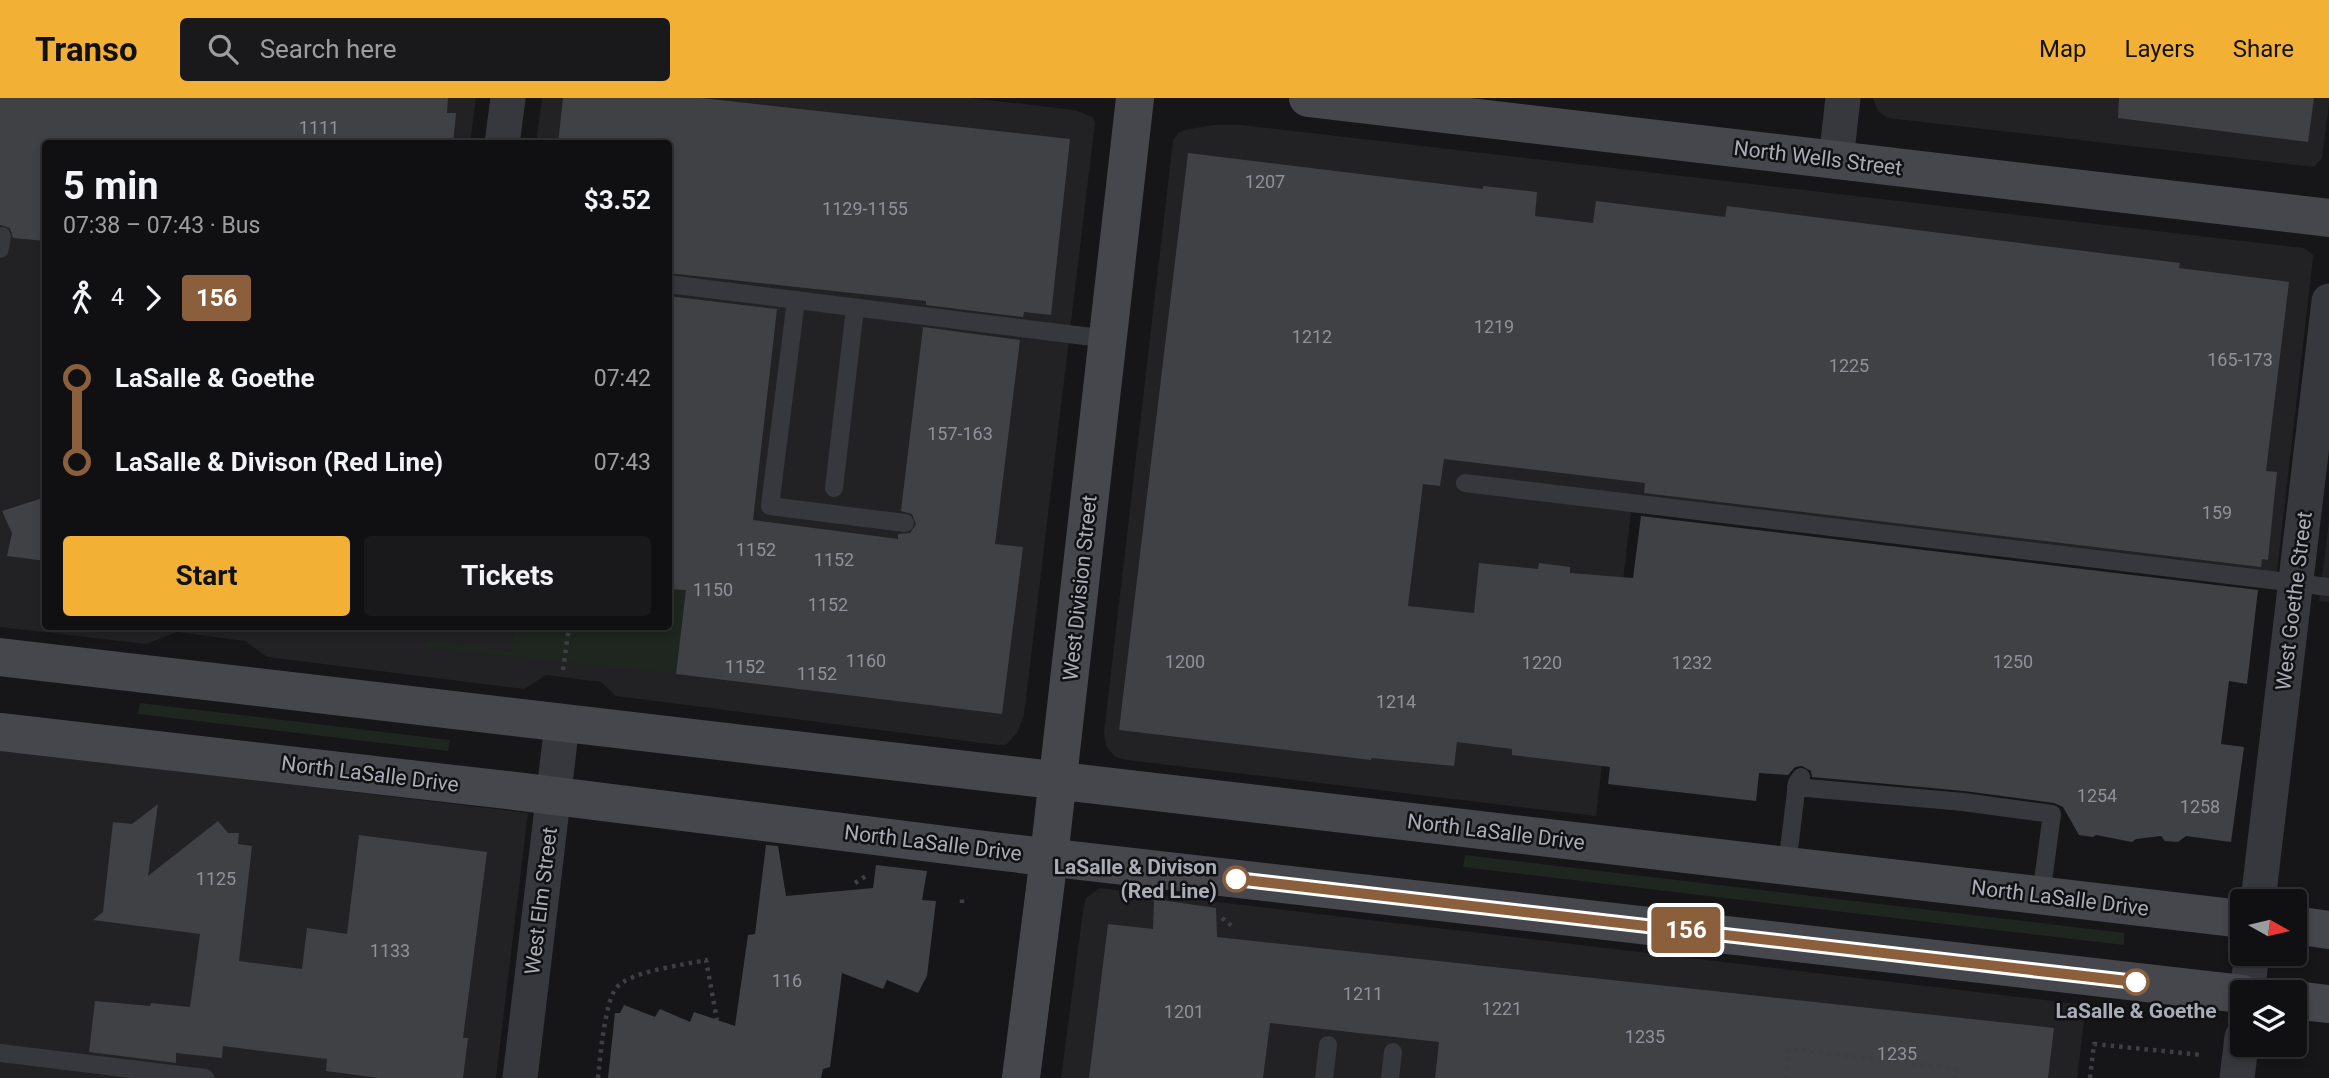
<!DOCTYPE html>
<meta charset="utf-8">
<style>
body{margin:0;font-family:Roboto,sans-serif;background:#19191b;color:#f1f3f6;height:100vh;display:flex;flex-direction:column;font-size:26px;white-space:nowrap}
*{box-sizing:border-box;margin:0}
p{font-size:23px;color:#9c9d9f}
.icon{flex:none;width:38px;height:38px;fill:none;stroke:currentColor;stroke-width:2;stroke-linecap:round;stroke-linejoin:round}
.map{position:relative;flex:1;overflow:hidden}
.drawer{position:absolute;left:42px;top:42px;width:630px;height:490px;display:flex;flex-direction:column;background:#101012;border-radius:7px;box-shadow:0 4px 10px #0003,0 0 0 2px #303032}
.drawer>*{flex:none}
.badge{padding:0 14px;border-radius:5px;font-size:24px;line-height:46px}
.needle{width:46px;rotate:98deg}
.buttons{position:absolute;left:2230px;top:791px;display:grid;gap:14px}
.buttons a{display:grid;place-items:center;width:77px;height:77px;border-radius:7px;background:#101012;box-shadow:0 4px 10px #0003,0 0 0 2px #303032;font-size:35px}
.map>.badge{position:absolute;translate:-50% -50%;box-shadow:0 0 0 4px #fff}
.legs{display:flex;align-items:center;gap:10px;height:77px;padding:0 21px;font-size:23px}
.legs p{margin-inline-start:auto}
.headline{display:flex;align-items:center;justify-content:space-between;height:119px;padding:0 21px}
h1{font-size:38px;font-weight:700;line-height:52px}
.primary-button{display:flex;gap:14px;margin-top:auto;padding:14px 21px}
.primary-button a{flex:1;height:80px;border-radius:7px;background:#f2b134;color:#111;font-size:28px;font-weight:700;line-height:80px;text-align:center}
.primary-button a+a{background:#19191b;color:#f1f3f6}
ul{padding:0 21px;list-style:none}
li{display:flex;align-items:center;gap:24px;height:84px;font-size:26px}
li i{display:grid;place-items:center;width:10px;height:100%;margin:0 9px;background:currentColor}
li i::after{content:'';width:18px;height:18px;margin:-9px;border:5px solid;border-radius:50%;background:#101012}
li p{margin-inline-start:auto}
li:first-child i{background:linear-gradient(#0000 50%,currentColor 0)}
li:last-child i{background:linear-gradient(currentColor 50%,#0000 0)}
header{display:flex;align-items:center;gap:42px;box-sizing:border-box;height:98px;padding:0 35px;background:#f2b134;color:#111}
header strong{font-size:33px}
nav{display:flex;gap:38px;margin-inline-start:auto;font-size:24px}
.search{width:490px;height:63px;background:#19191b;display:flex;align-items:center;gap:18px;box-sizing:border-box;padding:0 24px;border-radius:7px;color:#9c9d9f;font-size:26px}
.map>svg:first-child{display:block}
.built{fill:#222225}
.green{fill:#1e261f}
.building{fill:#404145}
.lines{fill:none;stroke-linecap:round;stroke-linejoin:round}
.path{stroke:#3d3f44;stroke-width:4.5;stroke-dasharray:3.5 5;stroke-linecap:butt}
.lane{stroke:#37383d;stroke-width:18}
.street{stroke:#37383d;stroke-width:35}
.secondary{stroke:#45474d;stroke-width:38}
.line-1-casing{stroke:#fff;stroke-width:16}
.line-1{stroke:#8b5e3c;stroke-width:10}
.stop-1-dot{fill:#fff;stroke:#8b5e3c;stroke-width:3.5}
.labels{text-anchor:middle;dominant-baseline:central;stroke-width:5;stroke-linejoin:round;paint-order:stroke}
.number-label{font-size:18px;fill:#8e929b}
.street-label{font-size:21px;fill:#a8adb8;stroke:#111113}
.stop-label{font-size:21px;font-weight:bold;fill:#a8adb8;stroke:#111113;text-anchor:end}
</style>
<header>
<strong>Transo</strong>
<div class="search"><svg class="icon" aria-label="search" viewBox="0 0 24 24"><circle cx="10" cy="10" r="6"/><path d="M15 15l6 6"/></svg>Search here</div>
<nav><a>Map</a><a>Layers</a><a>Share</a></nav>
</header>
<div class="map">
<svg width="2329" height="980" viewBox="0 0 2329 980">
<rect width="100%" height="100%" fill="#161618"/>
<path class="built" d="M 0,0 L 476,0 L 470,45 L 46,46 L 46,528 L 668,528 L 668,46 L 536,45 L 542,0 L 970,0 L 1075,12 L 1092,19 L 1095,24 L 1024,617 L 1017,635 L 1006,647 L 997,647 L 616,598 L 601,584 L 546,577 L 524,591 L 267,559 L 245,543 L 177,534 L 146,546 L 0,529 Z
M 1873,0 L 2329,0 L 2329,6 L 2322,60 L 2314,69 L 1888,20 L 1878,13 Z
M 1213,27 L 1242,27 L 2304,150 L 2313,157 L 2312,169 L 2276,482 L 1632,405 L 1596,718 L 1127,662 L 1115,659 L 1106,648 L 1104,634 L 1173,43 L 1178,35 L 1184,32 Z
M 2329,423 L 2329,504 L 2319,503 Z
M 0,652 L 528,715 L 496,980 L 0,980 Z
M 1100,790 L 2086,907 L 2077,980 L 1061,980 L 1083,813 L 1086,800 Z"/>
<path class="green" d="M 669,373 L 724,379 L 684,508 L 676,576 L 428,549 L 427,542 L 511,554 L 515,529 L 668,528 Z
M 140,605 L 450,642 L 448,653 L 138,616 Z
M 1465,757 L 2124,835 L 2124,847 L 1463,769 Z"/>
<path class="building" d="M 0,0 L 448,0 L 447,15 L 456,15 L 453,46 L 46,46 L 46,143 L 13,140 L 10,130 L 0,127 Z
M 563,0 L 702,0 L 1070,41 L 1051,217 L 1024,214 L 1023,219 L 926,207 L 926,203 L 668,175 L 668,46 L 558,46 Z
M 2119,0 L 2314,0 L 2308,44 L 2118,20 Z
M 1188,55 L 1483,91 L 1483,88 L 1537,94 L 1535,118 L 1593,125 L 1596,103 L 1725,119 L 1727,108 L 2180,165 L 2179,170 L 2289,184 L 2266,373 L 2277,374 L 2268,462 L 2262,461 L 2261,469 L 1644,395 L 1645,385 L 1444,361 L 1440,388 L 1423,386 L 1408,508 L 1474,515 L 1479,465 L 1538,471 L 1539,465 L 1570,469 L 1570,475 L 1633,480 L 1641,418 L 2258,492 L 2247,586 L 2229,583 L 2221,646 L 2244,649 L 2231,744 L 2186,738 L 2178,744 L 2165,743 L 2161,738 L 2136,741 L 2132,744 L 2096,737 L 2093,739 L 2079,737 L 2063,709 L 2054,705 L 1964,693 L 1812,679 L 1811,673 L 1802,668 L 1795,669 L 1788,677 L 1759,675 L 1756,703 L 1608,686 L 1610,669 L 1512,657 L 1512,651 L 1457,644 L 1454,668 L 1371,660 L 1371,662 L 1119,632 Z
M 668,198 L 777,211 L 753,422 L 898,441 L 898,436 L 910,435 L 916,426 L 912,416 L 901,413 L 923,229 L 1020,242 L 995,446 L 1023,449 L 1002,616 L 676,576 L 686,492 L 668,491 Z
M 46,399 L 46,463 L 7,458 L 12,435 L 2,413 Z
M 158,706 L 148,778 L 218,723 L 228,735 L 239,735 L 238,746 L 252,748 L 239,863 L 302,871 L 307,830 L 347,836 L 359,737 L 487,754 L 463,940 L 468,940 L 463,980 L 379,980 L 326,973 L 327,961 L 223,948 L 222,960 L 176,955 L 176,965 L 89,954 L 95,903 L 150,908 L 151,905 L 190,909 L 200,836 L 93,822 L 103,814 L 113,724 L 132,726 Z
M 766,747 L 778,748 L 786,798 L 873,790 L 876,767 L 927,773 L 922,802 L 936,803 L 927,878 L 918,895 L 887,882 L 883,891 L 842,875 L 830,969 L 823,971 L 821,980 L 608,980 L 615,915 L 620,915 L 624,907 L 655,919 L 660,911 L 690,924 L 694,914 L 735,928 L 748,837 L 755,836 Z
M 1154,801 L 1216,810 L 1217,839 L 2054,930 L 2048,980 L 1435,980 L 1439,944 L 1270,925 L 1263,980 L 1089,980 L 1108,826 L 1153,831 Z"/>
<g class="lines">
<path class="path" d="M 563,572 L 569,528
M 855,785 L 866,778
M 962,805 L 962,800
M 1222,820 L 1233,829
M 598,980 C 600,961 605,901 617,889 C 631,873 684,867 706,862 L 717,922
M 1786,980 L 1789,951 L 1956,971 L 1955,980
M 2090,980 L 2094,946 L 2202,957"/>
<path class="lane" d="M 0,151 L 2,138
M 668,186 L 1108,241
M 796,202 L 770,408 L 905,425
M 1465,385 L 2329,489
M 834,390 L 855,210
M 1796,689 L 1963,704 L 2052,716 L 2041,798
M 1787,768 L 1797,685 L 1801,679
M 0,955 L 205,980
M 1324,980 L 1328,947
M 1390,980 L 1393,954"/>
<path class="street" d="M 502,46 L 508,0
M 1836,62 L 1843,0
M 2258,803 L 2329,203
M 2247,894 L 2252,856
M 520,980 L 562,626
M 2237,980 L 2242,939"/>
<path class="secondary" d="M 1308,0 L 2329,120
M 0,559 L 2242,821
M 0,634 L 515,693 L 994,753 L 2242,896
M 2294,827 L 2329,832
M 2294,902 L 2329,906
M 1021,980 L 1049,759 L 1135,0"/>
</g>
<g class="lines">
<defs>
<path id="line-1" d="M 1236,781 L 2136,884"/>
</defs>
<use href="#line-1" class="line-1-casing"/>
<use href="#line-1" class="line-1"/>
</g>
<g class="stop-1-dot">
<circle cx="1236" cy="781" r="12"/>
<circle cx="2136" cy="884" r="12"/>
</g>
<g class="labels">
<g class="number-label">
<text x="319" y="29">1111</text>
<text x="1265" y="83">1207</text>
<text x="865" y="110">1129-1155</text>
<text x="1494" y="228">1219</text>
<text x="1312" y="238">1212</text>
<text x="2240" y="261">165-173</text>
<text x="1849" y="267">1225</text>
<text x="960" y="335">157-163</text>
<text x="2217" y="414">159</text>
<text x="756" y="451">1152</text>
<text x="834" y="461">1152</text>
<text x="713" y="491">1150</text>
<text x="828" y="506">1152</text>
<text x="866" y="562">1160</text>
<text x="1185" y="563">1200</text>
<text x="2013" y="563">1250</text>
<text x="1542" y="564">1220</text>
<text x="1692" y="564">1232</text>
<text x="745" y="568">1152</text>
<text x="817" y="575">1152</text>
<text x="1396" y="603">1214</text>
<text x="2097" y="697">1254</text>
<text x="2200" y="708">1258</text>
<text x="216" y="780">1125</text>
<text x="390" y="852">1133</text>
<text x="787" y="882">116</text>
<text x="1363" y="895">1211</text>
<text x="1502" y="910">1221</text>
<text x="1184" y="913">1201</text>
<text x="1645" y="938">1235</text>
<text x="1897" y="955">1235</text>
</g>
<g class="street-label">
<text transform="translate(1818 60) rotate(7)">North Wells Street</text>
<text transform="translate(1080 490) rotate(-84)">West Division Street</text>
<text transform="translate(2294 503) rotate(-83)">West Goethe Street</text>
<text transform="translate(370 676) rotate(7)">North LaSalle Drive</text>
<text transform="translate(1496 734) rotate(7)">North LaSalle Drive</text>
<text transform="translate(933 745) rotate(7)">North LaSalle Drive</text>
<text transform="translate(2060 800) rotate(7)">North LaSalle Drive</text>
<text transform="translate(541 803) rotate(-83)">West Elm Street</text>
</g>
<g class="stop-label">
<text x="1217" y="769">LaSalle &amp; Divison<tspan x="1217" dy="24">(Red Line)</tspan></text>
<text x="2136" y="913" text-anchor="middle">LaSalle &amp; Goethe</text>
</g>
</g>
</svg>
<div class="buttons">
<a><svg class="needle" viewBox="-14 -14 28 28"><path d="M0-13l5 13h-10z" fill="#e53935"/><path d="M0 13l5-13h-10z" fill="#9c9d9f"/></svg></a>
<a><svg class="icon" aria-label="layers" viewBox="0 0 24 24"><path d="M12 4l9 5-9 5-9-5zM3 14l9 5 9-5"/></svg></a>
</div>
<b class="badge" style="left:1686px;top:832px;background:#8b5e3c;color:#fff">156</b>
<section class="drawer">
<div class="headline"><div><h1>5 min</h1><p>07:38 – 07:43 · Bus</p></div><b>$3.52</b></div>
<div class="legs"><svg class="icon" aria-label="walk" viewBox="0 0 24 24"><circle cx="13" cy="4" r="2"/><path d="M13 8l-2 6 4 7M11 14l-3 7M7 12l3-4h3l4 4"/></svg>4<svg class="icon" aria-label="forward" viewBox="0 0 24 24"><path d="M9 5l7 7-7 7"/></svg><b class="badge" style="background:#8b5e3c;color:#fff">156</b></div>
<ul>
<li><i style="color:#8b5e3c"></i><b>LaSalle &amp; Goethe</b><p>07:42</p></li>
<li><i style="color:#8b5e3c"></i><b>LaSalle &amp; Divison (Red Line)</b><p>07:43</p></li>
</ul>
<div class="primary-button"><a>Start</a><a>Tickets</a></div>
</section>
</div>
